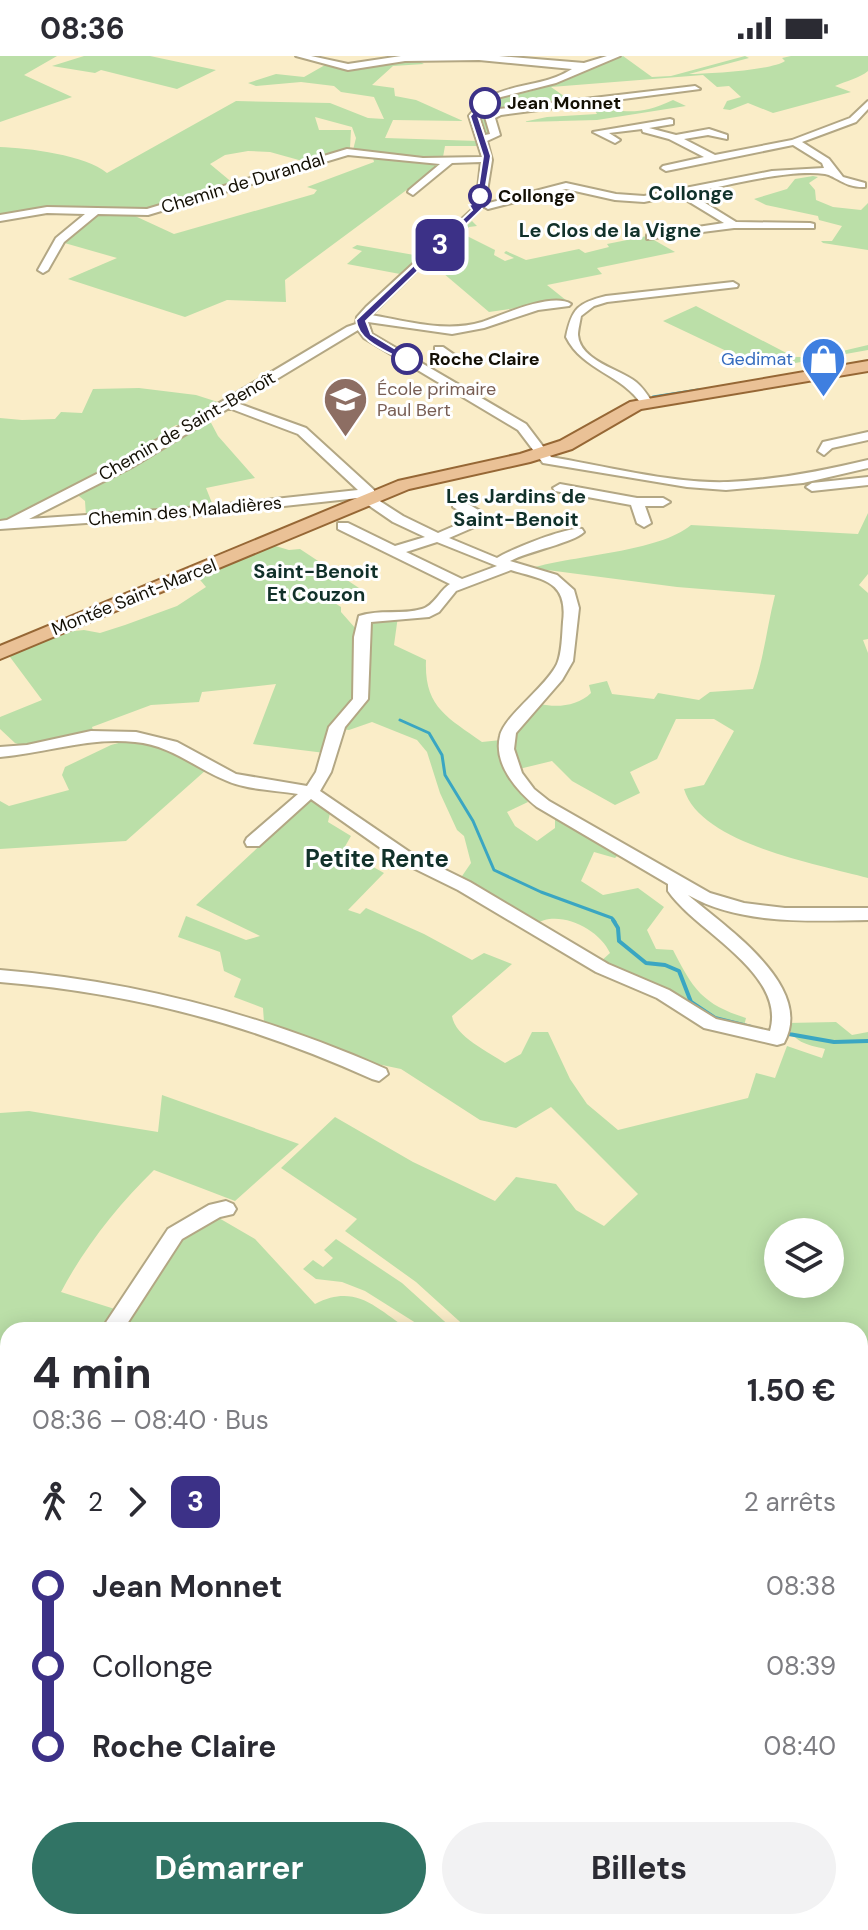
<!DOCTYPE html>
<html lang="fr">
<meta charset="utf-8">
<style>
body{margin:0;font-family:"DM Sans",sans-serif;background:#f2f2f3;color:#2b2b33;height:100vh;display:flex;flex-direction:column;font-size:30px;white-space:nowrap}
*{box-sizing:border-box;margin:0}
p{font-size:26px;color:#7c7c81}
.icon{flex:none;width:44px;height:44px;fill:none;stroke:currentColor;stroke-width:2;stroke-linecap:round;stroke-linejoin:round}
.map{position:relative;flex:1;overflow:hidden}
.panel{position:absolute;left:0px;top:1266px;width:868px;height:608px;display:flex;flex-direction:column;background:#fff;border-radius:24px 24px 0 0;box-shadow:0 4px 20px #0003}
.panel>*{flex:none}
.badge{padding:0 16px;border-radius:12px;font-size:28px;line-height:52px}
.controls{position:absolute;left:764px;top:1162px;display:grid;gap:16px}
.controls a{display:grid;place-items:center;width:80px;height:80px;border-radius:50%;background:#fff;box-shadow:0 4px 20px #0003;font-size:40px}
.map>.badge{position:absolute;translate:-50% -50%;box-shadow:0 0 0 4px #fff}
.legs{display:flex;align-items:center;gap:12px;height:88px;padding:0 32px;font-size:26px}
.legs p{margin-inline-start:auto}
.summary{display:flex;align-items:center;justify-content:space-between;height:136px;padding:0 32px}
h1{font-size:44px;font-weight:700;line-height:60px}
.primary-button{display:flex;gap:16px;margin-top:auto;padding:16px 32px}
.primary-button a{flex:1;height:92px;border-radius:48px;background:#317465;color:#fff;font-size:32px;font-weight:700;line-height:92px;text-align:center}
.primary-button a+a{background:#f2f2f3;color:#2b2b33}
ul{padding:0 32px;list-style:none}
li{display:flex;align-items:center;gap:28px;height:80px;font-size:30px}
li i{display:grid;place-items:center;width:12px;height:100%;margin:0 10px;background:currentColor}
li i::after{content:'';width:20px;height:20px;margin:-10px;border:6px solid;border-radius:50%;background:#fff}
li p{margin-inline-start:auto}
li:first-child i{background:linear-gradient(#0000 50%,currentColor 0)}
li:last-child i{background:linear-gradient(currentColor 50%,#0000 0)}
.status{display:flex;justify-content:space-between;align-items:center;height:56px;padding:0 40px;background:#fff;direction:ltr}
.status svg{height:22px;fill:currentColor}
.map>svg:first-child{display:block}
.green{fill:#bbdfa8;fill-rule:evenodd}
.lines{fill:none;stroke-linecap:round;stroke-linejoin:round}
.stream-far1{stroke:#3aa6c2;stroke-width:3}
.stream{stroke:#3aa6c2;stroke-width:4}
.minor-casing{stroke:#b3a784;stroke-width:4}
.major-casing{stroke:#966735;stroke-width:4}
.minor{fill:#fff;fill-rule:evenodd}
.major{fill:#eac196;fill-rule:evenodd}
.line-1{fill:#3c3187;stroke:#fff;stroke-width:2}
.stop-1-dot{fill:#fff;stroke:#3c3187;stroke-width:4}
.labels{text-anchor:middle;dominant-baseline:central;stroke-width:6;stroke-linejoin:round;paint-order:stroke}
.far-stop-label{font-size:18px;font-weight:bold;fill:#130f04;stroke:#fff;text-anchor:start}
.far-street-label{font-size:18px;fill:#130f04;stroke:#fff}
.far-shop-label{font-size:18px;fill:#366cbe;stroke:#fff;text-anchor:end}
.far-education-label{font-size:18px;fill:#785e54;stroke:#fff;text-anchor:start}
.far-neighbourhood-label{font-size:20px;font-weight:bold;fill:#11312a;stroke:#fff}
.neighbourhood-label{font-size:24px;font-weight:bold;fill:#11312a;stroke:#fff}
</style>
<div class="status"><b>08:36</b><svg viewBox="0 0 49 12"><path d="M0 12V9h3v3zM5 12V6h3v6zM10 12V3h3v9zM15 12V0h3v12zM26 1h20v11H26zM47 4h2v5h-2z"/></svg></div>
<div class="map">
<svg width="868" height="1874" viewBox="0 0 868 1874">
<rect width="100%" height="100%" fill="#faedc8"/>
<path class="green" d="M 0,0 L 57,0 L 24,19 L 72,41 L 0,66 Z
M 84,0 L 150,0 L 216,14 L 177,33 L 101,14 L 95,17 L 52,10 Z
M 623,0 L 652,21 L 671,20 L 745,0 L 749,2 L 689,18 C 708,18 773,14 785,5 L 782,2 L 791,0 L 868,0 L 868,15 C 860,22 846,25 835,30 L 851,36 L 773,57 L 748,47 L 730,54 L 723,53 L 727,45 L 741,41 L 729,30 L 717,31 L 703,19 L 551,31 L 571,45 L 492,56 L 487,61 L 490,77 L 485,78 L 480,58 L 497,43 L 532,35 Z
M 393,5 L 418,5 L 424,8 L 393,10 L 372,29 L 394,32 L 395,40 L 416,44 L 463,65 L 393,64 L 385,82 L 478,85 L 480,90 L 445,90 L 443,101 L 433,103 L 353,94 L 356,82 L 352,71 L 315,61 L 319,74 L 351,74 L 350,92 L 306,106 L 270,96 L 248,95 L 225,99 L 210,108 L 234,128 L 150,153 L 42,152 L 0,161 L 0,91 C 28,92 86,99 107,117 L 236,45 L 330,47 L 368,62 L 384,63 L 374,41 L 341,36 L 334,30 L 301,26 L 256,30 L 248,27 L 276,18 L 304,21 L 325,9 L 362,12 Z
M 673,44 L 686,50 L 597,64 L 523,66 L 547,61 L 597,58 L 594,53 C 630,55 639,60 673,44 Z
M 372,98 L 420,106 L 443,107 L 285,224 L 286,246 L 227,244 L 185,261 L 68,223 L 117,202 L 61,186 L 97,158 L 135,160 L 174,178 L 314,138 L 317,134 L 307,131 L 374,106 Z
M 813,120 L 818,121 L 809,127 L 815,134 L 816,144 L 833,151 L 861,154 L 868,147 L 868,194 L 823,187 L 821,185 L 832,185 L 842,170 L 819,164 L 818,160 L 766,149 L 754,143 L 787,133 L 795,123 Z
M 472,165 L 477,170 L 469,171 L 463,178 L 495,194 L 494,199 L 505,205 L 514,202 L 504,197 L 506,195 L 526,204 L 579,193 L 585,197 L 609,191 L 607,188 L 647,180 L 675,196 L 597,212 L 602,218 L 547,229 L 567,245 L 489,256 L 443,217 L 456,193 L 447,187 Z
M 357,189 L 420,200 L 400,218 L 347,208 L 362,195 L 352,192 Z
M 696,250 L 794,301 L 817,301 L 868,289 L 868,294 L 773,311 L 718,307 L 737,300 L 663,265 Z
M 139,332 L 196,339 L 224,348 L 183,371 L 176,369 L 162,377 L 167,380 L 166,383 L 0,466 L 0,362 L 22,364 L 55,363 L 61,356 L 82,357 L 93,333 Z
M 209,363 L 218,380 L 255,422 L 206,432 L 214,452 L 86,460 L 85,445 L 74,436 Z
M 868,457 L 868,518 L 859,529 L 868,537 L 868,583 L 863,584 L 868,597 L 868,822 C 818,808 700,788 684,733 L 704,729 L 734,675 L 714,663 L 676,663 L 657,703 L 630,716 L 640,737 L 615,749 L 572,725 L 552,705 L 519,713 L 512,678 L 540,648 C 557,652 578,650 591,637 L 589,629 L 607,625 L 612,638 L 654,643 L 658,637 L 699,644 L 710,636 L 753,633 C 764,603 767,570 775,539 L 677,531 L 532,512 C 575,499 659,496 691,469 L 858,478 Z
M 272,489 L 289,494 L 300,493 L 359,532 L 330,544 L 341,551 L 341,556 L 356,573 L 360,631 L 325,697 L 253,688 L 276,628 L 202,636 L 199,646 L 151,649 L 92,671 L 94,677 L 24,690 L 15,687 L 0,673 L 0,661 L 42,644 L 7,597 L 56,577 L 84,574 L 100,577 L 125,569 L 177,550 L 206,531 L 196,519 Z
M 398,560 L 394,589 L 426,604 C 424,651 447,661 482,686 L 501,684 L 506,715 L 528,746 L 507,756 L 515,770 L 537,785 L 555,772 L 555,763 L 618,799 L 615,802 L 594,796 L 581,825 L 603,839 L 638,832 L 664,851 L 647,874 L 656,893 L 673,894 C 693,933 702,948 746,962 L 743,974 L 719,968 L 599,907 L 610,897 C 599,872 557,852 534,869 L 460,823 L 471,807 L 464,780 L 457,774 L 440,737 L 427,696 L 417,684 L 372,666 L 349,674 L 341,673 L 364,645 L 370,611 L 368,566 Z
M 133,683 L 156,687 L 206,714 L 126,785 L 0,793 L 0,745 L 9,750 L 69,734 L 62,719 L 65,711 L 111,689 Z
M 310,743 L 330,757 L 328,766 L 351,780 L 343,794 L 384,817 L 348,854 L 360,858 L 366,852 L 424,878 L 472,904 L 484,897 L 512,908 L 452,960 C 455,981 489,996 505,1007 L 521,998 L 532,976 L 548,976 L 570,1023 L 587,1048 L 618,1074 L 748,1042 L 756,1017 L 775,1022 L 787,990 L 822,1002 L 825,993 C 805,988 794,987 787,967 L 836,966 L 852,979 L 868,976 L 868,1623 L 860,1616 L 860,1274 L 469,1274 L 416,1226 L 345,1175 L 357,1163 L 281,1112 L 335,1061 L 413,1106 L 495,1145 L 516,1121 L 556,1128 L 576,1154 L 604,1170 L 638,1138 L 551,1051 L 516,1072 L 480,1064 L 401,1013 L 363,1005 L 264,966 L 263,952 L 234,941 L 241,923 L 224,915 L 220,896 L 178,881 L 186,860 L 246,884 L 260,880 L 196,849 ZM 778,1176 L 830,1176 L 830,1228 L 778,1228 Z
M 162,1039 L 299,1088 L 235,1145 L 154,1114 C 118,1149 84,1192 61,1236 L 121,1255 L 108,1274 L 8,1274 L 8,1293 L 0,1293 L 0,1057 L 29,1055 L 158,1076 Z
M 212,1158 L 255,1183 L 315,1248 C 356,1227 376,1252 409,1274 L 119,1274 L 172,1189 Z
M 336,1183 L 402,1227 L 454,1274 L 427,1274 L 365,1235 L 342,1226 L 316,1223 L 303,1213 L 313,1204 L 323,1211 L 333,1202 L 324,1194 Z
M 8,1474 L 8,1638 L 0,1637 L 0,1479 Z
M 214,1866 L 411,1866 L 408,1874 L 212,1874 Z"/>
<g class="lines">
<path class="stream-far1" d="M 653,341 L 698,334
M 400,664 L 429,677 L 442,699 L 445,719 L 473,765 L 494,814 L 541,836 L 612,862 L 615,866"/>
<path class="stream" d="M 613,864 L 618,872 L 619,885 L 646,907 L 665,909 L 679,915 L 691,946 L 715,962 L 751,971
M 783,977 L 834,986 L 868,985"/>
<defs>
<path id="minor" d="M 296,0 L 311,0 L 348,8 L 401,0 L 499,0 L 584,7 L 607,0 L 620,0 L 556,27 L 497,42 L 479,60 L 485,79 L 490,78 L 485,61 L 499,53 L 695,30 L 700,33 L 501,59 L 495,62 L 500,79 L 487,85 L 492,104 L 485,148 L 566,127 L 616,138 L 644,140 L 772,115 L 824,112 L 822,107 L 793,89 L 666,115 L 661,112 L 663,110 L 704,101 L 669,83 L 643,76 L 642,73 L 609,77 L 620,84 L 615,87 L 593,76 L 670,63 L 673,64 L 673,68 L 649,72 L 676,79 L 709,73 L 727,79 L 727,83 L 708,79 L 684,83 L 715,99 L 792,84 L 850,62 L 868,45 L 868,53 L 856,66 L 802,86 L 829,103 L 843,121 L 865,127 L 865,131 C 845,132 836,120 825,118 C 788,113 726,130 689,137 L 736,166 L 810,167 L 814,168 L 814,172 L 734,172 L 647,183 L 647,179 L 651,178 L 724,167 L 678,139 L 644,146 L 615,144 L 566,133 L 488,153 L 483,150 L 371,259 C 407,265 446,277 482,266 C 502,259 552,236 571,248 L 569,250 L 538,254 L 484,272 L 452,278 L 368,266 L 372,278 L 526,368 L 551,401 C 605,410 674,428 728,426 C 776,424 822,415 868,404 L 868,412 L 803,427 L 726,434 L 687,431 L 543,407 L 518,374 L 364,282 L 358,274 L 237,347 L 306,372 L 374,434 L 375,442 L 403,460 L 438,477 L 468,464 L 468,460 L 453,451 L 453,445 L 463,445 L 480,455 L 479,469 L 449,482 L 497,502 C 512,493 566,471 582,473 L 584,476 C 573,487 529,495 510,505 L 557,519 L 574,534 L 579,552 L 573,605 L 562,624 L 516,677 L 514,693 L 522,717 L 534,733 L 549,745 L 710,837 L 744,847 L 785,852 L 868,852 L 868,864 C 810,865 740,869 688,839 C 725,871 815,930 784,987 L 777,989 L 704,972 L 657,942 L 596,916 L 458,834 L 399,805 L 311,743 L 259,790 L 247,790 L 245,786 L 247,782 L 298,738 C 275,734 246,734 225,724 C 194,711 170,689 135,686 C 88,681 46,697 0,701 L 0,691 L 27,689 L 91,675 L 136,676 L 177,686 L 236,718 L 307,730 L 316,716 L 329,671 L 353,643 L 354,581 L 359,560 C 380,553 402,559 422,553 C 434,550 440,534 450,528 L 338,473 L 338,467 L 348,467 L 395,490 L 425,481 L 393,466 L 358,442 L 201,459 L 0,473 L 0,465 L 7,464 L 122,405 L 347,271 L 356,268 L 357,261 L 366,251 L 476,150 L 481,106 L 452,107 L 413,139 L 408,136 L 409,134 L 440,108 L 348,99 L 148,159 L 98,158 L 64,186 L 48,214 L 43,217 L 38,214 L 56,182 L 85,158 L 47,157 L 0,165 L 0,159 L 47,151 L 147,153 L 347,93 L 423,102 L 482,101 L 469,60 C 497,22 537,36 572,13 L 479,4 L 405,5 L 348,14 ZM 229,352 L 298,378 L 358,434 L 201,451 L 29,463 L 132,411 ZM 437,486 L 497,510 L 462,523 L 406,496 ZM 511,514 C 544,524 568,525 563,566 C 562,579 562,597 557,608 C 546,631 504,660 500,680 C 493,708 517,735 537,751 L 668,828 L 668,835 C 695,875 787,917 770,975 L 716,963 L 669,934 L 608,908 L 470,826 L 411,797 L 320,735 L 331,716 L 345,671 L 368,643 L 371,566 L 429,561 L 439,556 L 456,535 Z
M 733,226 L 738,229 L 737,231 L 607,246 L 594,250 L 581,260 C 580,266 578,274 578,279 C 580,305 620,313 636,326 C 643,332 647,338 652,346 L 650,349 L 642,349 C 622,318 583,315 566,281 C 572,252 578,247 606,240 Z
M 435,291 L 443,291 L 456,300 L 446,302 L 435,295 Z
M 868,376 L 868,384 L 832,392 L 824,399 L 818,395 L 823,386 Z
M 868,421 L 868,429 L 812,435 L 806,431 L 812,427 Z
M 560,428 L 637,442 L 663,442 L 670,446 L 663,450 L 645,450 L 651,467 L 644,471 L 637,467 L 631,449 L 555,435 L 553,432 Z
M 0,914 C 135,925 261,958 386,1013 L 388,1018 L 379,1025 L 372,1023 C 250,968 134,937 0,926 Z
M 226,1145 L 233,1148 L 236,1153 L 233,1158 L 220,1161 L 182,1183 L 123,1274 L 101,1274 L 168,1173 L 209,1149 Z
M 8,1292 L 8,1310 L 0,1311 L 0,1293 Z
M 634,1866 L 662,1866 L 664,1874 L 636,1874 Z"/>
<path id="major" d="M 868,305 L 868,315 L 641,353 L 572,393 L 530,406 L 409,433 L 0,603 L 0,590 L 398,425 L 520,398 L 560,385 L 630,346 Z"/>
</defs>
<use href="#minor" class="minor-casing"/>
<use href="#major" class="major-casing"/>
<use href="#minor" class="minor"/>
<use href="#major" class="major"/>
</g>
<path class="line-1" d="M 482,46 L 489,47 L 478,60 L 491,100 L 482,153 L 366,265 L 371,278 L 412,303 L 404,305 C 387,295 358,286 356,264 L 472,154 L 469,149 L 476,147 L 483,100 L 470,60 Z"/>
<defs>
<symbol id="shop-pin" viewBox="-11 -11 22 30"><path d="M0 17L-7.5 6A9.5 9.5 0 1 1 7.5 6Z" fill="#3f7fe0" stroke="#fff"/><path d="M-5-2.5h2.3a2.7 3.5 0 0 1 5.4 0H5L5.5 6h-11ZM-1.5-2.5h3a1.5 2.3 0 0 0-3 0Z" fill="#fff"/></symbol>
<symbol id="school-pin" viewBox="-11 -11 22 30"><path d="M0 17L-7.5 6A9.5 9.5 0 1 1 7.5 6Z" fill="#8d6e63" stroke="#fff"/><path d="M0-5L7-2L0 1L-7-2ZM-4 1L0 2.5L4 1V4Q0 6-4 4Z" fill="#fff"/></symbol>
</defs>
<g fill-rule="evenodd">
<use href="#shop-pin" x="798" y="278" width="51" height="69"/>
<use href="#school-pin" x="320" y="318" width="51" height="69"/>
</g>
<g class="stop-1-dot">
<circle cx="485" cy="47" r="14"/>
<circle cx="480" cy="140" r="10"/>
<circle cx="407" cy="303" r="14"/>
</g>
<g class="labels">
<g class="far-stop-label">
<text x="507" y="47">Jean Monnet</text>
<text x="498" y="140">Collonge</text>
<text x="429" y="303">Roche Claire</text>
</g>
<g class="far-street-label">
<text transform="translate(243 127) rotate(-17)">Chemin de Durandal</text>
<text transform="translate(187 370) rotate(-30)">Chemin de Saint-Benoît</text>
<text transform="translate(185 455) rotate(-5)">Chemin des Maladières</text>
<text transform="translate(134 541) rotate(-22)">Montée Saint-Marcel</text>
</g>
<g class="far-shop-label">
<text x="793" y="303">Gedimat</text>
</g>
<g class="far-education-label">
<text x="377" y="333">École primaire<tspan x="377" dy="21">Paul Bert</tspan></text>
</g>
<g class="far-neighbourhood-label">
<text x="691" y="137">Collonge</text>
<text x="610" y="174">Le Clos de la Vigne</text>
<text x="516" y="440">Les Jardins de<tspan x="516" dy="23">Saint-Benoit</tspan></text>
<text x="316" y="515">Saint-Benoit<tspan x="316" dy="23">Et Couzon</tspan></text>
</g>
<g class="neighbourhood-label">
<text x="377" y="802">Petite Rente</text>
</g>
</g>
</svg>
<div class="controls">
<a><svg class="icon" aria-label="layers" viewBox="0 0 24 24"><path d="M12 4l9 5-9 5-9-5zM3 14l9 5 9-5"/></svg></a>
</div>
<b class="badge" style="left:440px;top:189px;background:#3c3187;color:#fff">3</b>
<section class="panel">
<div class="summary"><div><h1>4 min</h1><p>08:36 – 08:40 · Bus</p></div><b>1.50 €</b></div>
<div class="legs"><svg class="icon" aria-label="walk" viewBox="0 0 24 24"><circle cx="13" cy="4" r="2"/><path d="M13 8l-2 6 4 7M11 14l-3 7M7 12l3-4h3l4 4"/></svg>2<svg class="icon" aria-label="forward" viewBox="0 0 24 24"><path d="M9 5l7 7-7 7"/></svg><b class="badge" style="background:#3c3187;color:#fff">3</b><p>2 arrêts</p></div>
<ul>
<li><i style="color:#3c3187"></i><b>Jean Monnet</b><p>08:38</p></li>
<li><i style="color:#3c3187"></i><span>Collonge</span><p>08:39</p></li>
<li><i style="color:#3c3187"></i><b>Roche Claire</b><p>08:40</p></li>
</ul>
<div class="primary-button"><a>Démarrer</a><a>Billets</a></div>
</section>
</div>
